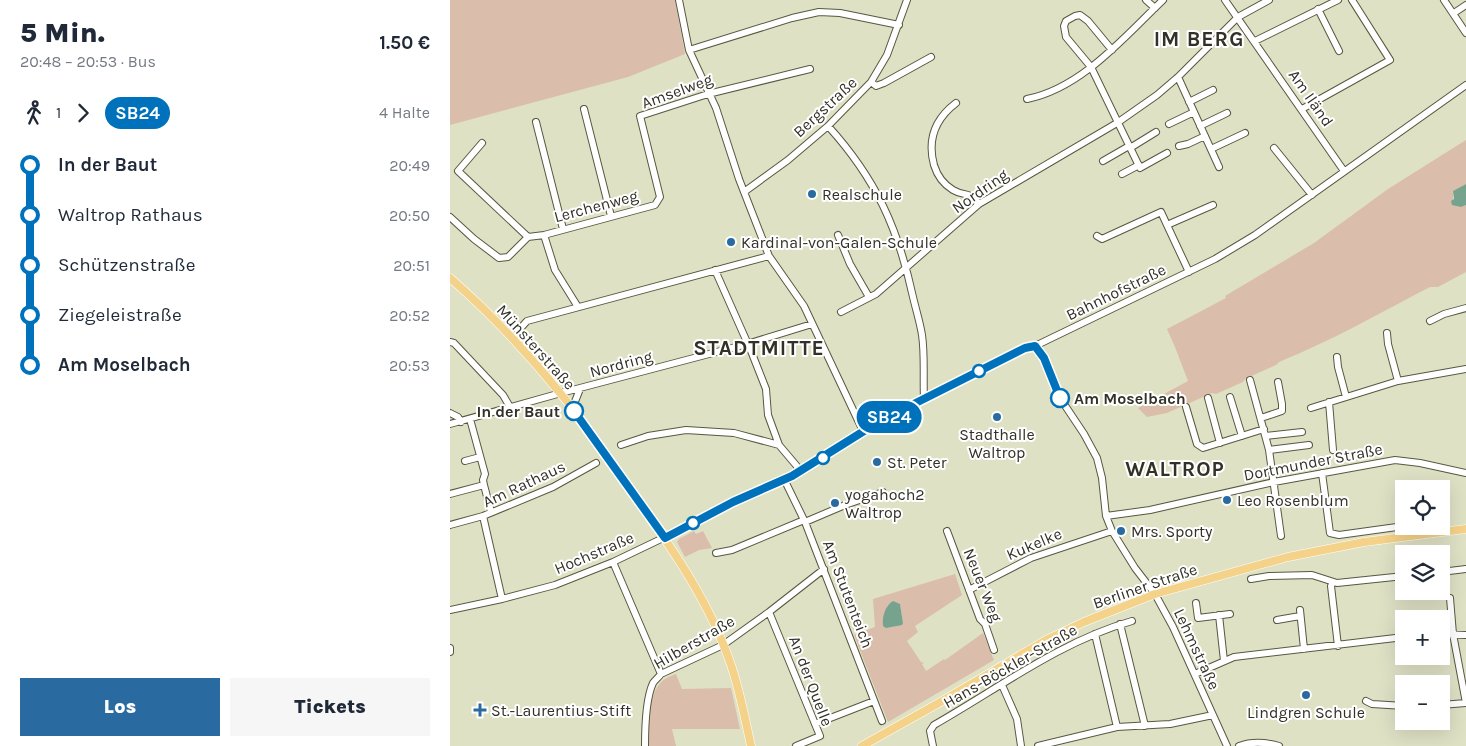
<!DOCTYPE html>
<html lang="de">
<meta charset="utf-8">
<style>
body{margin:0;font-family:Karla,sans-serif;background:#f6f6f7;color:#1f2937;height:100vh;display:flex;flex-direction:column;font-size:19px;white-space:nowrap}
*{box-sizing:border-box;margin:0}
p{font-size:16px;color:#747a83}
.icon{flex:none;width:28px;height:28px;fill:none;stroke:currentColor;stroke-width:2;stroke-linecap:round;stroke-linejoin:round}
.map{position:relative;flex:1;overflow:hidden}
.drawer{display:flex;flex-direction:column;background:#fff;width:450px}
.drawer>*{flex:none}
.badge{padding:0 10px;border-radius:16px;font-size:18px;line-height:32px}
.controls{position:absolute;left:945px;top:480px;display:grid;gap:10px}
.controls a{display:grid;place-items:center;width:55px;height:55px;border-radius:0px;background:#fff;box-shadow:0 5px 20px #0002;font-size:25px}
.map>.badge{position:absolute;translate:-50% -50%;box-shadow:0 0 0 2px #fff}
.legs{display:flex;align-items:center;gap:8px;height:55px;padding:0 20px;font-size:16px}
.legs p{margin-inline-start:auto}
.summary{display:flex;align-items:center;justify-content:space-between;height:85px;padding:0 20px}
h1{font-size:28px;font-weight:800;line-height:38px}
.action{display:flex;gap:10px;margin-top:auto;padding:10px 20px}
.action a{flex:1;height:58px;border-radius:0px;background:#296ba1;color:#fff;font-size:20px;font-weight:800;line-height:58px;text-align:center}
.action a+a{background:#f6f6f7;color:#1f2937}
ul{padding:0 20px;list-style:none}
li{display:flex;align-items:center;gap:18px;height:50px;font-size:19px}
li i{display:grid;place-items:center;width:8px;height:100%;margin:0 6px;background:currentColor}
li i::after{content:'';width:12px;height:12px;margin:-6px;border:4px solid;border-radius:50%;background:#fff}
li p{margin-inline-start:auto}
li:first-child i{background:linear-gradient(#0000 50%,currentColor 0)}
li:last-child i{background:linear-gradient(currentColor 50%,#0000 0)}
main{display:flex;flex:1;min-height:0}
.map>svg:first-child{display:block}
.green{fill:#dabdab;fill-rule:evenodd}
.water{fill:#76a38e}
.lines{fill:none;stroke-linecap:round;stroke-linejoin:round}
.minor-casing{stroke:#575840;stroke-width:8}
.major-casing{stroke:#fff;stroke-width:9}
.minor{stroke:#fff;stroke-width:6}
.major{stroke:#f5d289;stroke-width:8}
.line-1-casing{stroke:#fff;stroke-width:11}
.line-1{stroke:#0072bc;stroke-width:8}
.poi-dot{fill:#296ba1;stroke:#fff;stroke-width:2}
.stop-1-dot{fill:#fff;stroke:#0072bc;stroke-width:2.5}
.labels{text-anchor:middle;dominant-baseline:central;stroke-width:4;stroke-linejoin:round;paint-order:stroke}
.street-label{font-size:16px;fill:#313127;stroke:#fff}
.poi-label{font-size:16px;fill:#313127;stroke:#fff;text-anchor:start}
.stop-label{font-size:16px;font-weight:bold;fill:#313127;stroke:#fff;text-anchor:start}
.district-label{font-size:21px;font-weight:bold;letter-spacing:1px;fill:#313127;stroke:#fff}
</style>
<main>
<section class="drawer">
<div class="summary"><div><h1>5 Min.</h1><p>20:48 – 20:53 · Bus</p></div><b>1.50 €</b></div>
<div class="legs"><svg class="icon" aria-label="walk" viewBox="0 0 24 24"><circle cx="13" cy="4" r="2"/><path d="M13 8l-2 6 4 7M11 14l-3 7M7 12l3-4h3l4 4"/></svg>1<svg class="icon" aria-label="forward" viewBox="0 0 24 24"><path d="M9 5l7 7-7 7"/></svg><b class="badge" style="background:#0072bc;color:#fff">SB24</b><p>4 Halte</p></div>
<ul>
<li><i style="color:#0072bc"></i><b>In der Baut</b><p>20:49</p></li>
<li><i style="color:#0072bc"></i><span>Waltrop Rathaus</span><p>20:50</p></li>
<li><i style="color:#0072bc"></i><span>Schützenstraße</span><p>20:51</p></li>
<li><i style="color:#0072bc"></i><span>Ziegeleistraße</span><p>20:52</p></li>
<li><i style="color:#0072bc"></i><b>Am Moselbach</b><p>20:53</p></li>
</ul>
<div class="action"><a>Los</a><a>Tickets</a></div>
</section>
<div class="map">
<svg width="1016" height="746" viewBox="0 0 1016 746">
<rect width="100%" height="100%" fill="#dfe1c5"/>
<path class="green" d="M 0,0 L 225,0 L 235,54 L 178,77 L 0,125 Z
M 1016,140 L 1016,184 L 1003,191 L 1003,200 L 1010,207 L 1016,205 L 1016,272 L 988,287 L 980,287 C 930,313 881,341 829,362 L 826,365 L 795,379 L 793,382 L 766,394 L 762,393 L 717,413 L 697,417 L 688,408 L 738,381 L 725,347 L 717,329 L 776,298 L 775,296 L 864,243 L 938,189 Z
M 244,531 L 246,534 L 253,531 L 262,548 L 249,550 L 235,557 L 227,542 L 229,539 Z
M 505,574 L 512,595 L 465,626 L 468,632 L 457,641 L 471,662 L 474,663 L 472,664 L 476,671 L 494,659 L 495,660 L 533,633 L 544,660 L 438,722 L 404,635 L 425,627 L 423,599 ZM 450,604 L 453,623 L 433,623 L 438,605 Z
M 226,674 L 232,689 L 281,688 L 290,729 L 222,729 L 226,746 L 196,746 C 196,728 198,690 215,679 C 218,677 222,675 226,674 Z"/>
<path class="water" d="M 1016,184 L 1016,205 L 1011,207 L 1002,205 L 1001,201 L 1004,199 L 1003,191 Z
M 443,601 L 450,604 L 453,623 L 452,625 L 436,628 L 433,626 C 432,617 435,606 443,601 Z"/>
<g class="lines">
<defs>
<path id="minor" d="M 229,0 L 239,50 L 266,108 L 289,179 L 319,256 L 354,306 L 413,431
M 696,0 L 705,8
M 775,0 L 894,171
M 994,0 L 1016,33
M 868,9 L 889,51
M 1004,13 L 1016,5
M 805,41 L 888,0
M 239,50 L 342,18 L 369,12 L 390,13 L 449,25
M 662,50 L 638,21 L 630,15 L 625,16 L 616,21 L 614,26 L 616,37 L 641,67 L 690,168 L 717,153
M 728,77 L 769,167
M 421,82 L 426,86 L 434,83 L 481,57
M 577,99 C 632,88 674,37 713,0
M 739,102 L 763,90
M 506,103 C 485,119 477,139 484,165 C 487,175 493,184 503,190 C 515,197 518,190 529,204
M 134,109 L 161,216
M 852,109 L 940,60 L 902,0
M 86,122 L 113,229
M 719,124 L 744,112
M 378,126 C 426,179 448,228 463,297 C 466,310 470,322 472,335 C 475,355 473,378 474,399
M 750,126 L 777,113
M 32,143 L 8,171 L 78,237
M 729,146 L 738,144 L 755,136
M 680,148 L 706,132
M 824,148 L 862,195
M 761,149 L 795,133
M 653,161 L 679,146
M 672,174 L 689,165
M 294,192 L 338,160 L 378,126 L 421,82 L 437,55 L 457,0
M 0,217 L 24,239 L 49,258 L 58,257 L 78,237
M 94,235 L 105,270 L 128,307
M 388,235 L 400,264 L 419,297
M 647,236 L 652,239 L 711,212 L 717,225
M 78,237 L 94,235 L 205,205 L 210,197 L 190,116 L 258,94 L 360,69
M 265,270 L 301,351 L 316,389 L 318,415 L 329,445 L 351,471
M 739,272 L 717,225 L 763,205
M 391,312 L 426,294 L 529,204 L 667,123 L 707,95 L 728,77 L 788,17 L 819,0
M 980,321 L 994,314 L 1016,308
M 68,331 L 77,321 L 319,256
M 937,333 L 938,344 L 948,381
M 0,342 L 4,343 L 53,395 L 60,407
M 585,346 L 594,358 L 610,398 L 634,434 L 647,458 L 652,478 L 656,516 L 662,531 L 685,568 L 705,594 L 723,627 L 777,746
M 887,357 L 888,367 L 896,397
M 800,380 L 819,450 L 831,536
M 780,397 L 792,436
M 758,398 L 770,443
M 879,402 L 883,450
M 736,407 L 747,444 L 753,448 L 814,429
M 861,408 L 948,381 L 1016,369
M 122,409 L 130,389
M 0,413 L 8,417 L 11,422
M 811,418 L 832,411 L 832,404 L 828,382
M 20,419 L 35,474 L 33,480 L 34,485
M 0,424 L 111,393 L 297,344 L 362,324
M 816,436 L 852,432
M 171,445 L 198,436 L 236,430 L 284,433 L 329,445
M 819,450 L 859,445
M 15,461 L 30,457
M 872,473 L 880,533 L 889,535 L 954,526
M 334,479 L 355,522 L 432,721
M 0,494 L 34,485 L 41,512
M 656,516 L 700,510 L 824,482 L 945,460 L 970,463 L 1016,473
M 355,522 L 395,505 L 433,492
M 0,525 L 33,516
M 497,531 L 530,619 L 535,624 L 544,650
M 266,553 L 282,550 L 354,520
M 163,562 L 211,674
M 991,572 L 1016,569
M 801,579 L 819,576 L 862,575 L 887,583 L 954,576
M 883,582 L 881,586 L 888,646
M 519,590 L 581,558 L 662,531
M 1000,598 L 1003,634 L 1016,703
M 52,599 L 33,516 L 103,487 L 146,463
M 746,603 L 748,618 L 780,614
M 0,610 L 52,599 L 105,585 L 163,562 L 211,539 L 283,502 L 342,476 L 430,421 L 512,379 L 575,349 L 585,346 L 765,259 L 805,235 L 1016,85
M 850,610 L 854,649
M 319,612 L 370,736 L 346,746
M 769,615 L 774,661
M 827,620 L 850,616
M 670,624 L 695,726
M 645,634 L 667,727
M 991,634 L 1016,635
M 0,648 L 0,652
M 745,674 L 784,657 L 954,637
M 552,685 L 567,719 L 571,746
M 916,701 L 922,704 L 954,706
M 991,705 L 1016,703
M 365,724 L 424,701
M 195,746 C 195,729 196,698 203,683 C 205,680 209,677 211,674 L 273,645 L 319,612 L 374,569
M 483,746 L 480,731 L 484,725 C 549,688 611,641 682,621
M 588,746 L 667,727 L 720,724 L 763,715
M 789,746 C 803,741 815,742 829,746"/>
<path id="major" d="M 0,278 C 40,313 77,352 110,393 C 134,421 154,453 175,482 C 216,540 258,597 281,665 C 290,691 295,719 301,746
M 412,746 L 487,704 L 598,639 L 634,622 L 705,594 L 838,557 L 914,542 L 1016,529"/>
</defs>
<use href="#minor" class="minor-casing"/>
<use href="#major" class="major-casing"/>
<use href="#minor" class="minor"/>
<use href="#major" class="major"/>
</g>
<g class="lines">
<defs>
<path id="line-1" d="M 124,411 L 215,538 L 283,502 L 342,476 L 430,421 L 575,348 L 585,346 L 594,358 L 610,398"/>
</defs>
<use href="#line-1" class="line-1-casing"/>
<use href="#line-1" class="line-1"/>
</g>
<g class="poi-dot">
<circle cx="362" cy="194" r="5"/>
<circle cx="281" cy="242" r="5"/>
<circle cx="547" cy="417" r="5"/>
<circle cx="427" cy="462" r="5"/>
<circle cx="777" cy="500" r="5"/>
<circle cx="385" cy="503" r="5"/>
<circle cx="671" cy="531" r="5"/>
<circle cx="856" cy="695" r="5"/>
<path d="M27.5 702.5h5v5h5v5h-5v5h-5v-5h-5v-5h5z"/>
</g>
<g class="stop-1-dot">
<circle cx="529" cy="371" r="6"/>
<circle cx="610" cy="398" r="9"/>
<circle cx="124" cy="411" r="9"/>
<circle cx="373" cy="458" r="6"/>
<circle cx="243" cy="523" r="6"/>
</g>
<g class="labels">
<g class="street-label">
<text transform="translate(227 91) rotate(-20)">Amselweg</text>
<text transform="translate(861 98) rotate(55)">Am Iländ</text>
<text transform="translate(375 107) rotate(-43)">Bergstraße</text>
<text transform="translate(530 191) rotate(-35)">Nordring</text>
<text transform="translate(146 206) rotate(-15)">Lerchenweg</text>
<text transform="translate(666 292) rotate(-26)">Bahnhofstraße</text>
<text transform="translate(86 347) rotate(48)">Münsterstraße</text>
<text transform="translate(171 364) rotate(-15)">Nordring</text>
<text transform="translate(863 462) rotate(-11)">Dortmunder Straße</text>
<text transform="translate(74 484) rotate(-25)">Am Rathaus</text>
<text transform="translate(584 544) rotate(-23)">Kukelke</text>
<text transform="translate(144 553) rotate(-23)">Hochstraße</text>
<text transform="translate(533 585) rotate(68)">Neuer Weg</text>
<text transform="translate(695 586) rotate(-19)">Berliner Straße</text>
<text transform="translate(398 594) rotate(69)">Am Stutenteich</text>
<text transform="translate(244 642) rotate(-30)">Hilberstraße</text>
<text transform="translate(747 649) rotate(65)">Lehmstraße</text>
<text transform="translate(560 666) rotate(-30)">Hans-Böckler-Straße</text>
<text transform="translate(361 681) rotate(69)">An der Quelle</text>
</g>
<g class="poi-label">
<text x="372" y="194">Realschule</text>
<text x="291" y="242">Kardinal-von-Galen-Schule</text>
<text x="547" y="434" text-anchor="middle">Stadthalle<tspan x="547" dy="18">Waltrop</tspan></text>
<text x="437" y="462">St. Peter</text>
<text x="395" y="494">yogahoch2<tspan x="395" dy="18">Waltrop</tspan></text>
<text x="787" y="500">Leo Rosenblum</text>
<text x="681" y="531">Mrs. Sporty</text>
<text x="41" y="710">St.-Laurentius-Stift</text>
<text x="856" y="712" text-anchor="middle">Lindgren Schule</text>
</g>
<g class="stop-label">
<text x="624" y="398">Am Moselbach</text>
<text x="110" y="411" text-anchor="end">In der Baut</text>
</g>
<g class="district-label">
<text x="749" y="39">IM BERG</text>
<text x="309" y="348">STADTMITTE</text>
<text x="725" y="469">WALTROP</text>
</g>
</g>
</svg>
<div class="controls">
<a><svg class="icon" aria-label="locate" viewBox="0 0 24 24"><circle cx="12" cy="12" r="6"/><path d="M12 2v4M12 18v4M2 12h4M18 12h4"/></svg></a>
<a><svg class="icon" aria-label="layers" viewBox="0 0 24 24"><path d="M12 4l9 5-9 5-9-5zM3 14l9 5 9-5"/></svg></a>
<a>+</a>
<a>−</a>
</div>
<b class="badge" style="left:439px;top:417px;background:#0072bc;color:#fff">SB24</b>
</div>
</main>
